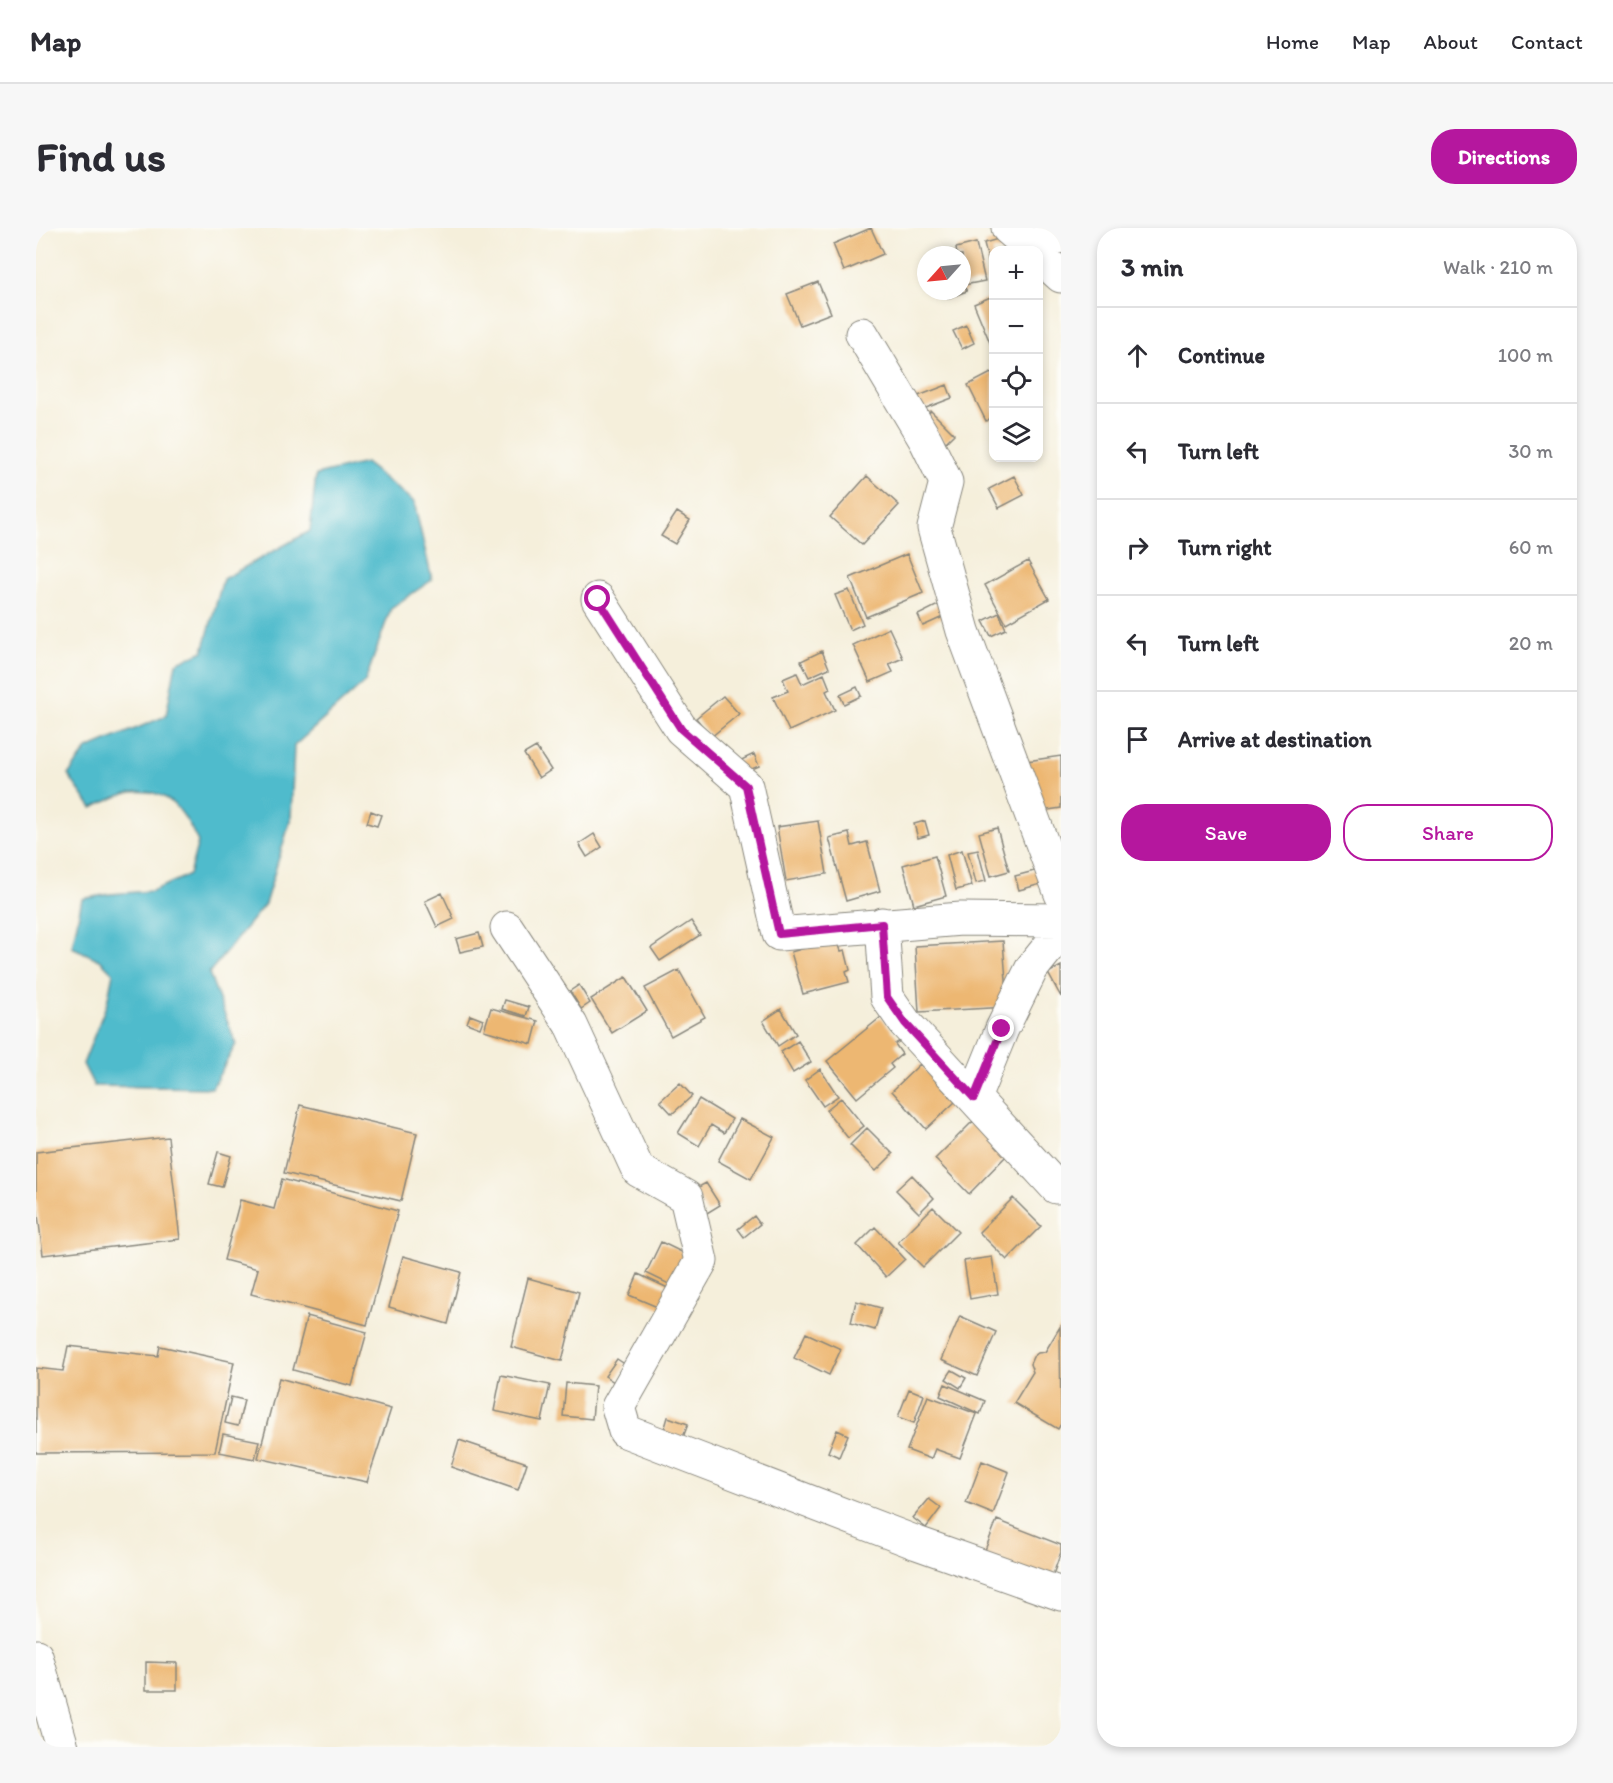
<!DOCTYPE html>
<html lang="en">
<head>
<meta charset="utf-8">
<style>
  body { margin:0; font-family:Itim,sans-serif; background:#f7f7f7; color:#2b2b33 }
  .controls { position:absolute; right:18px; top:18px; display:grid; overflow:hidden; border-radius:12px; box-shadow:0 3px 9px #0003 }
  .controls button { width:54px; height:54px; display:grid; place-items:center; padding:0; border:0; border-bottom:2px solid #e1e1e2; background:#fff; color:#2b2b33; font:30px sans-serif }
  .compass { position:absolute; left:881px; top:18px; width:54px; height:54px; border-radius:50%; background:#fff; box-shadow:0 3px 9px #0003; rotate:243deg }
  .stop { position:absolute; width:18px; height:18px; margin:-14px; border:4px solid #b5179e; border-radius:50%; background:#fff }
  .stop.end { background:#b5179e; border-color:#fff; box-shadow:0 2px 6px #0008 }
  .list { margin:0; padding:0; list-style:none }
  h2 { display:flex; justify-content:space-between; align-items:center; height:78px; margin:0; padding:0 24px; font-size:26px }
  h2 small { font-size:20px; font-weight:400; color:#7c7c81 }
  .list li { display:grid; grid-template-columns:39px 1fr auto; gap:18px; align-items:center; box-sizing:border-box; height:96px; padding:0 24px; border-top:2px solid #e1e1e2 }
  .list b { display:block; font-size:22px; white-space:nowrap }
  .list em { font-size:20px; font-style:normal; color:#7c7c81 }
  .actions { display:flex; gap:12px; padding:18px 24px }
  .actions a { flex:1; padding:14px 0; border:2px solid #b5179e; border-radius:24px; text-align:center; font-size:21px; color:#b5179e }
  .actions .main { background:#b5179e; color:#fff }
  .icon { flex:none; width:33px; height:33px; fill:none; stroke:currentColor; stroke-width:2; stroke-linecap:round; stroke-linejoin:round }
  .map { position:relative; flex:none; width:1025px; height:1519px; overflow:hidden; border-radius:24px }
  header { display:flex; align-items:center; gap:36px; box-sizing:border-box; height:84px; padding:0 30px; background:#fff; border-bottom:2px solid #e1e1e2 }
  header strong { font-size:28px }
  nav { display:flex; gap:33px; margin-inline-start:auto; font-size:21px }
  .intro { display:flex; align-items:center; justify-content:space-between; box-sizing:border-box; height:144px; padding:0 36px }
  h1 { margin:0; font-size:42px }
  .button { padding:15px 27px; border-radius:24px; background:#b5179e; color:#fff; font-size:21px; font-weight:700 }
  main { display:flex; gap:36px; padding:0 36px }
  aside { flex:1; background:#fff; border-radius:24px; box-shadow:0 3px 9px #0003 }
  .map>svg:first-child { display:block }
</style>
</head>
<body>
<header>
<strong>Map</strong>
<nav><a>Home</a><a>Map</a><a>About</a><a>Contact</a></nav>
</header>
<div class="intro"><h1>Find us</h1><a class="button">Directions</a></div>
<main>
<div class="map">
<svg width="1025" height="1519" viewBox="0 0 1025 1519">
  <rect width="100%" height="100%" fill="#fdfcf7"/>
  <filter id="ink" filterUnits="userSpaceOnUse"><feTurbulence type="fractalNoise" baseFrequency=".0167" numOctaves="2"/><feDisplacementMap in="SourceGraphic" scale="12" xChannelSelector="R" yChannelSelector="G"/><feConvolveMatrix kernelMatrix="1 2 1 2 8 2 1 2 1" color-interpolation-filters="sRGB"/></filter>
  <filter id="wash" filterUnits="userSpaceOnUse"><feTurbulence type="fractalNoise" baseFrequency=".008" numOctaves="4" result="noise"/><feDisplacementMap in="SourceGraphic" scale="24" xChannelSelector="R" yChannelSelector="G"/><feGaussianBlur stdDeviation="1.35" result="paint"/><feColorMatrix in="noise" values="0 0 0 0 0 0 0 0 0 0 0 0 0 0 0 0 0 1.4 0 .05"/><feComposite in="paint" operator="in"/></filter>
  <g filter="url(#wash)">
    <rect width="100%" height="100%" fill="#f5efdb"/>
    <!-- water -->
    <path fill="#50bbcc" stroke="#366c74" stroke-width="1.5" d="M329,235L378,274L396,352L355,380L329,454L258,518L255,590L229,676L173,745L200,816L176,860L58,858L47,836L71,775L77,745L64,732L36,719L46,671L74,666L116,663L153,647L162,614C148,584 134,560 96,564C83,566 68,575 56,580L32,547L51,521L130,488L140,435L167,423L187,351L274,303L280,247Z"/>
    <g id="blocks">
      <!-- building -->
      <path fill="#edb772" d="M835,0L847,26L808,43L797,16Z
        M969,9L981,22H957V39H954L948,15Z
        M940,15L949,53L928,57L926,27H921L920,20Z
        M782,54L795,85L764,97L751,66Z
        M926,55L931,63L912,70L909,63H926Z
        M957,68V122L938,76Z
        M930,97L938,115L926,121L917,103Z
        M957,144V189L950,193L932,157Z
        M911,157L916,170L882,183L877,170Z
        M895,183L918,206L910,214L886,191Z
        M831,248L863,277L826,317L794,289Z
        M978,248L988,267L963,280L953,261Z
        M641,284L654,292L639,316L625,308Z
        M871,326L887,365L830,389L814,350Z
        M992,333L1013,371L970,395L949,357Z
        M813,362L827,396L814,402L799,367Z
        M904,376L909,388L887,398L882,387Z
        M963,385L970,401L955,408L947,393Z
        M853,400L867,430L853,436L857,444L834,454L817,417Z
        M786,423L793,440L773,449L765,433Z
        M761,445L766,456L788,446L794,461L790,463L799,482L753,503L737,469L752,463L747,451Z
        M821,459L825,468L808,476L804,467Z
        M687,468L703,486L675,509L660,490Z
        M500,519L515,542L503,550L488,526Z
        M718,526L723,538L706,545L701,534Z
        M1025,528V580L999,584L991,533Z
        M335,583L345,587L341,598L331,595Z
        M782,593L791,646L750,653L741,599Z
        M889,593L893,607L882,610L878,596Z
        M961,600L973,643L955,648L943,605Z
        M813,605L816,618L831,614L844,663L810,673L793,610Z
        M558,606L566,619L551,629L543,616Z
        M926,622L936,658L920,662L911,627Z
        M942,622L950,653L940,655L932,624Z
        M899,628L910,668L878,677L867,637Z
        M1002,642L1005,656L983,662L979,648Z
        M406,665L418,691L401,699L389,673Z
        M655,693L664,707L624,733L615,720Z
        M443,705L447,719L424,724L420,711Z
        M801,711L805,723L809,722L814,742L810,744L813,754L767,766L755,724Z
        M967,713L972,779L883,784L879,718Z
        M1025,738V769L1012,745Z
        M643,742L669,789L635,808L609,760Z
        M590,749L611,783L576,805L555,771Z
        M543,757L554,775L545,781L534,763Z
        M469,772L493,779L490,788L466,781Z
        M455,780L502,793L496,816L448,802Z
        M745,781L760,806L742,818L727,793Z
        M434,787L447,792L444,800L431,795Z
        M845,789L864,813L859,816L866,826L854,836L857,840L821,870L791,833Z
        M762,813L775,834L757,845L745,824Z
        M884,836L919,874L890,901L856,863Z
        M784,841L802,868L787,878L769,852Z
        M644,855L656,868L636,886L624,873Z
        M805,870L828,898L812,910L790,882Z
        M663,871L696,891L688,905L675,897L663,918L642,905Z
        M264,877L381,905L365,973L248,945Z
        M704,891L738,909L715,951L682,933Z
        M937,893L971,927L933,966L899,931Z
        M831,900L857,926L840,943L814,917Z
        M132,909L144,1011L7,1027L0,971V924Z
        M182,924L195,928L186,959L173,956Z
        M876,947L898,970L883,985L860,962Z
        M246,951L362,983L331,1097L215,1066L222,1041L188,1032L204,972L238,981Z
        M670,955L684,977L671,985L657,962Z
        M977,970L1005,998L971,1032L943,1004Z
        M897,979L922,1004L887,1039L862,1014Z
        M718,988L724,996L708,1009L702,1001Z
        M839,999L869,1031L850,1049L821,1017Z
        M625,1014L656,1029L641,1060L610,1045Z
        M367,1028L425,1044L412,1096L353,1079Z
        M956,1029L962,1066L934,1071L928,1033Z
        M602,1046L634,1061L626,1081L593,1067Z
        M492,1050L543,1064L526,1133L475,1119Z
        M820,1073L845,1080L839,1102L815,1095Z
        M271,1088L331,1104L316,1158L257,1142Z
        M924,1088L960,1104L941,1148L905,1132Z
        M1024,1099L1025,1196L1022,1201L978,1175L997,1144L994,1136L997,1129L1002,1125L1009,1124Z
        M770,1105L805,1121L793,1147L758,1130Z
        M32,1118L122,1128L124,1118L198,1134L179,1224L0,1225V1140L27,1143Z
        M581,1131L590,1137L578,1154L569,1148Z
        M916,1142L930,1150L924,1160L910,1151Z
        M465,1147L514,1157L506,1193L458,1183Z
        M243,1150L355,1181L331,1254L222,1230Z
        M530,1155L559,1158L556,1191L527,1188Z
        M909,1156L949,1173L944,1186L904,1168Z
        M873,1161L888,1167L878,1195L862,1189Z
        M892,1168L941,1186L924,1230L899,1221L895,1231L871,1222Z
        M195,1169L208,1172L202,1198L189,1195Z
        M632,1189L652,1196L646,1212L627,1206Z
        M801,1202L812,1207L803,1229L792,1224Z
        M187,1206L223,1213L219,1231L183,1224Z
        M423,1212L491,1235L482,1262L415,1239Z
        M946,1233L973,1244L957,1286L930,1275Z
        M893,1271L905,1280L890,1300L877,1290Z
        M961,1292L1025,1317V1324L1013,1358L945,1332Z
        M110,1434L141,1435V1462H110Z"/>
    </g>
  </g>
  <g filter="url(#ink)">
    <use href="#blocks" fill-opacity="0" stroke="#88867c" stroke-width="1.5"/>
    <g fill="none" stroke-linecap="round" stroke-linejoin="round">
      <!-- minor casing -->
      <g stroke="#88867c" stroke-width="35">
        <path id="minor" d="M972,0L997,22
          M992,18L1025,8
          M1002,27L1025,48
          M826,106L890,213L910,254L898,300L927,403L1025,666
          M562,371L645,501L710,558L743,706L925,691L1025,692
          M846,696L851,769L869,795L1020,959L1025,955
          M471,700L535,797L602,942L650,969L665,1033L582,1179L589,1203L881,1315L1025,1366
          M938,870L966,801L996,740L1025,704
          M0,1428L26,1519"/>
      </g>
      <!-- minor -->
      <use href="#minor" stroke="#fff" stroke-width="33"/>
    </g>
  </g>
  <g fill="none" stroke-linecap="round" stroke-linejoin="round" filter="url(#ink)">
    <!-- route -->
    <path stroke="#b5179e" stroke-width="8" d="M562,371L645,501L710,558L743,706L846,696L851,769L869,795L938,870L966,801"/>
  </g>
</svg>
<div class="controls">
<button>+</button>
<button>−</button>
<button><svg class="icon" aria-label="locate" viewBox="0 0 24 24"><circle cx="12" cy="12" r="6"/><path d="M12 2v4M12 18v4M2 12h4M18 12h4"/></svg></button>
<button><svg class="icon" aria-label="layers" viewBox="0 0 24 24"><path d="M12 4l9 5-9 5-9-5zM3 14l9 5 9-5"/></svg></button>
</div>
<svg class="compass" viewBox="-18 -18 36 36"><path d="M0-13l5 13h-10z" fill="#e53935"/><path d="M0 13l5-13h-10z" fill="#7c7c81"/></svg>
<div class="stop" style="left:562px;top:371px"></div>
<div class="stop end" style="left:966px;top:801px"></div>
</div>
<aside>
<h2>3 min<small>Walk · 210 m</small></h2>
<ul class="list">
<li><svg class="icon" aria-label="ahead" viewBox="0 0 24 24"><path d="M12 20V5M6 11l6-6 6 6"/></svg><div><b>Continue</b></div><em>100 m</em></li>
<li><svg class="icon" aria-label="left" viewBox="0 0 24 24"><path d="M17 20v-9H6M10 6l-5 5 5 5"/></svg><div><b>Turn left</b></div><em>30 m</em></li>
<li><svg class="icon" aria-label="right" viewBox="0 0 24 24"><path d="M7 20v-9h11M14 6l5 5-5 5"/></svg><div><b>Turn right</b></div><em>60 m</em></li>
<li><svg class="icon" aria-label="left" viewBox="0 0 24 24"><path d="M17 20v-9H6M10 6l-5 5 5 5"/></svg><div><b>Turn left</b></div><em>20 m</em></li>
<li><svg class="icon" aria-label="arrive" viewBox="0 0 24 24"><path d="M6 21V4h12l-3 4 3 4H6"/></svg><div><b>Arrive at destination</b></div></li>
</ul>
<div class="actions"><a class="main">Save</a><a>Share</a></div>
</aside>
</main>
</body>
</html>
